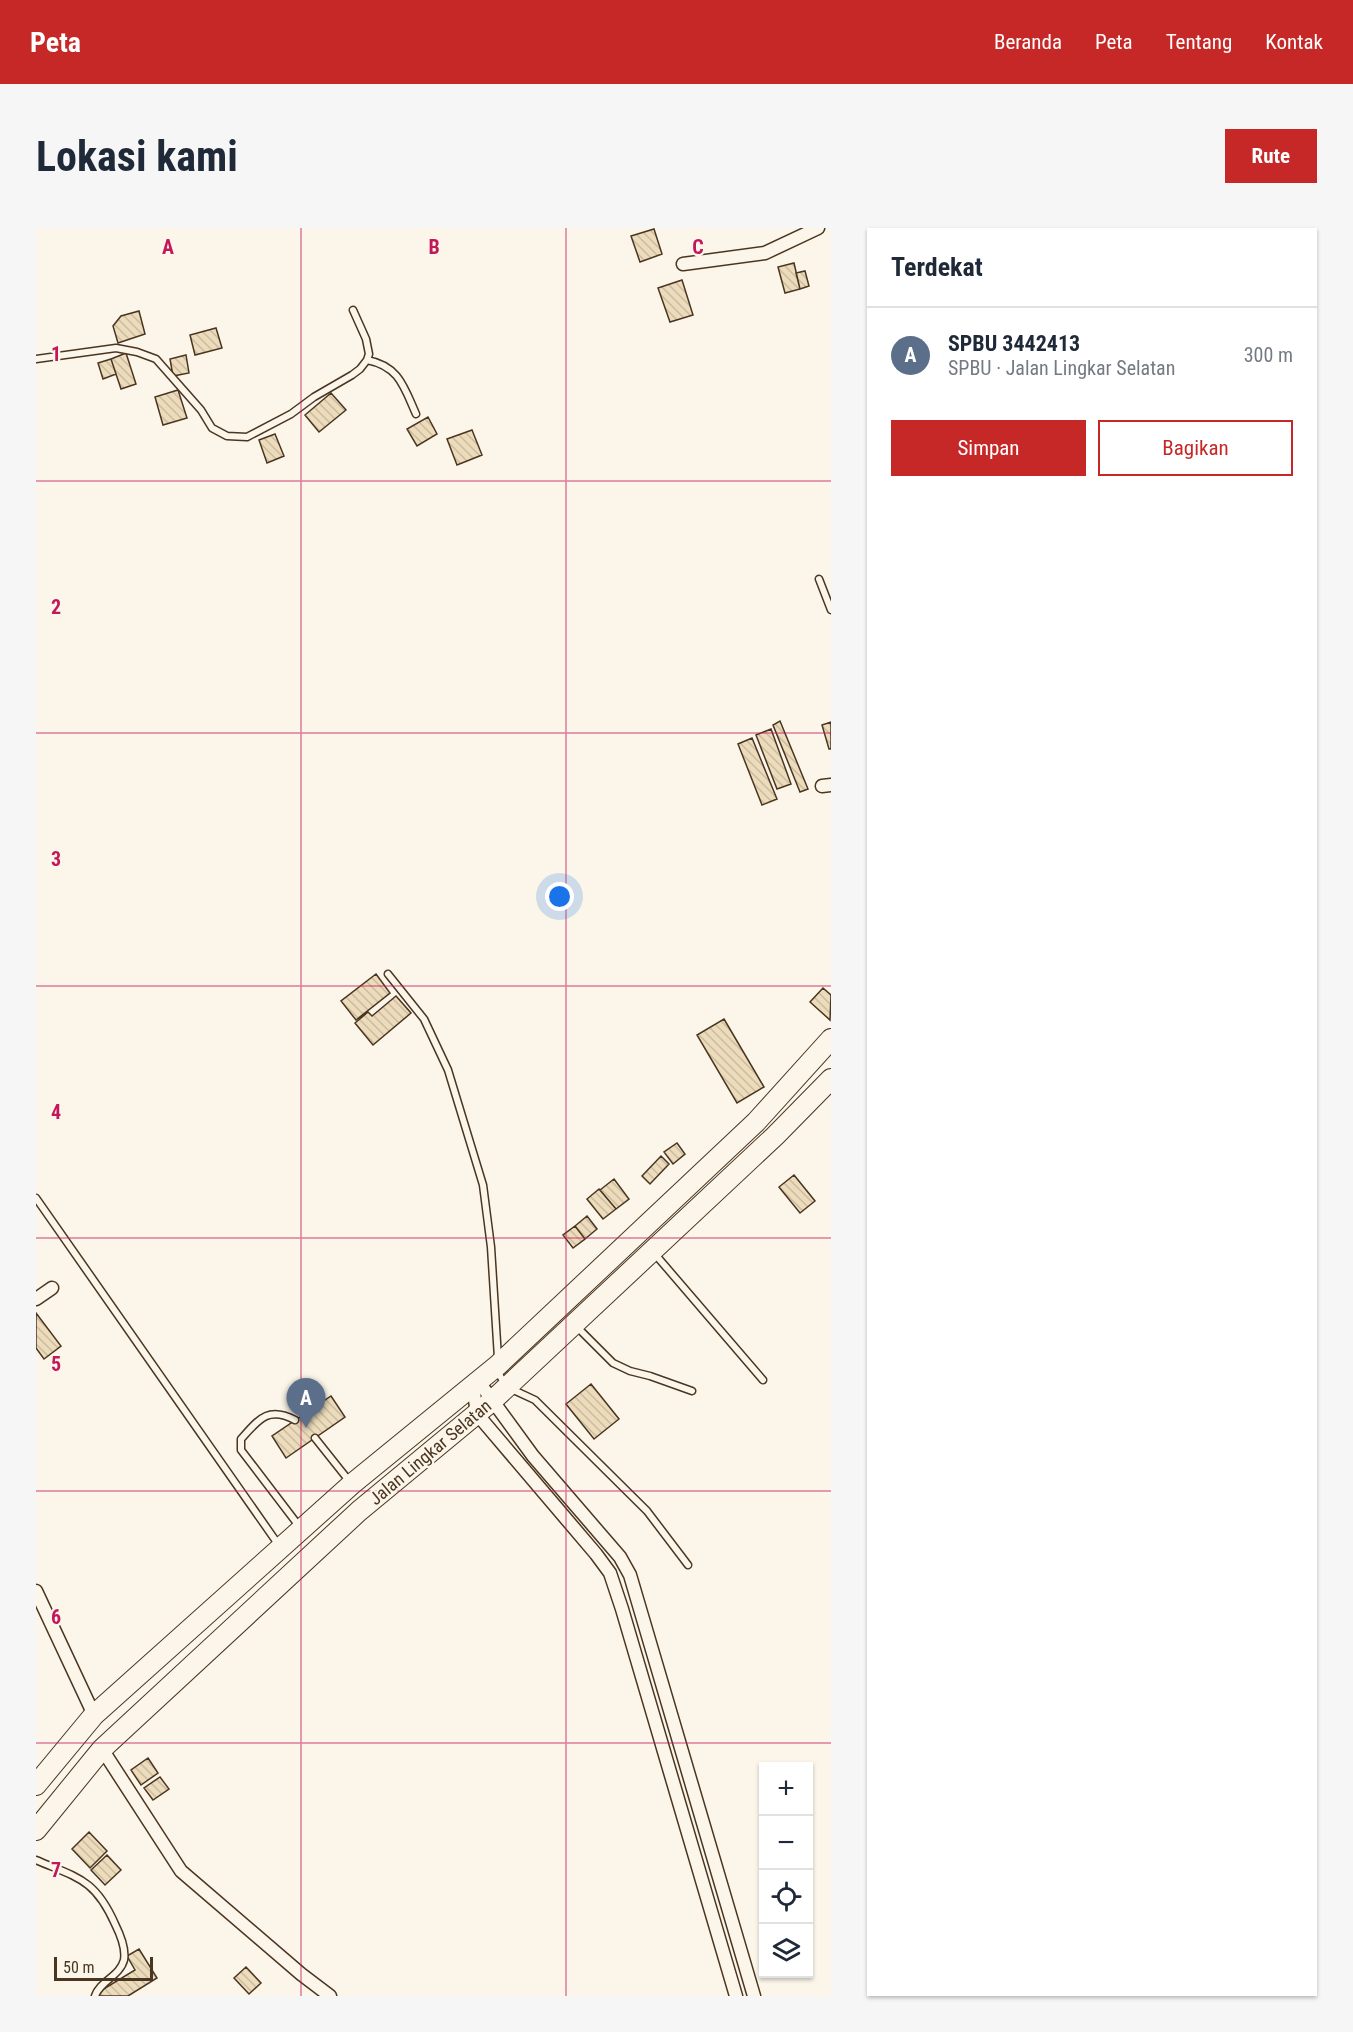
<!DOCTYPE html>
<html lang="id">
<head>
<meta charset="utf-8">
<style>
  body { margin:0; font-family:"Roboto Condensed",sans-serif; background:#f6f6f7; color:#1f2937 }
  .controls { position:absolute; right:18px; bottom:18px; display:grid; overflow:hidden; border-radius:0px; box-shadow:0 2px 4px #0004 }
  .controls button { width:54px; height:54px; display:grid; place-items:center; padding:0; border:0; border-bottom:2px solid #e0e1e3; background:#fff; color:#1f2937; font:30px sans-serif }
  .scale { position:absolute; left:18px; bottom:15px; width:99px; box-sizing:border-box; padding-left:6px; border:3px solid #4a3520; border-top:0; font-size:16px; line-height:21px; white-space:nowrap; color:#4a3520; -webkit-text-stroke:4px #fbf6e9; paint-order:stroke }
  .you { position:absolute; left:524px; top:669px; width:21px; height:21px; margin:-15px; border:4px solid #fff; border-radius:50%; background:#1a73e8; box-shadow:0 0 0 9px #1a73e833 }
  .badge { display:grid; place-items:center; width:39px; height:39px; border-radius:50%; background:#c62828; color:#fff; font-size:20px; font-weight:700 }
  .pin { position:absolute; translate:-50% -50px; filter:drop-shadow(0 2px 3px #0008) }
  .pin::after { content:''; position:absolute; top:32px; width:21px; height:18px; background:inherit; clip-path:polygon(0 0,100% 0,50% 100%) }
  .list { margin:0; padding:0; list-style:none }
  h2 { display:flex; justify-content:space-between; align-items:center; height:78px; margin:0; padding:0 24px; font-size:26px }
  h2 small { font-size:20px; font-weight:400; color:#747a83 }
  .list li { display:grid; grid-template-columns:39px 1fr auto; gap:18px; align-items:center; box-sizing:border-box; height:96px; padding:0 24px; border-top:2px solid #e0e1e3 }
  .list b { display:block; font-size:22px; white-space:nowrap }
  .list p { margin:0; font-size:20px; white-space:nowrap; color:#747a83 }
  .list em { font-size:20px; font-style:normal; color:#747a83 }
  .actions { display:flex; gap:12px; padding:18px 24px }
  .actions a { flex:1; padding:14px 0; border:2px solid #c62828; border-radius:0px; text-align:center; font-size:21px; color:#c62828 }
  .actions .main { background:#c62828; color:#fff }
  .icon { flex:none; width:33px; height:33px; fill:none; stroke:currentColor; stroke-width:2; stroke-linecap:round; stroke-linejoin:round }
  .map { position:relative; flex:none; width:795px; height:1768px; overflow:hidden; border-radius:0px }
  header { display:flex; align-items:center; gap:36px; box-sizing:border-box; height:84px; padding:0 30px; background:#c62828; color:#fff }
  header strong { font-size:28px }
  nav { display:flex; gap:33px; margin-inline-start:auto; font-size:21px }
  .intro { display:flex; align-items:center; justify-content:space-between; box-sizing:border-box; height:144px; padding:0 36px }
  h1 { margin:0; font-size:42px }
  .button { padding:15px 27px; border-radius:0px; background:#c62828; color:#fff; font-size:21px; font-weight:700 }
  main { display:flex; gap:36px; padding:0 36px }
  aside { flex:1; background:#fff; border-radius:0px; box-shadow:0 2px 4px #0004 }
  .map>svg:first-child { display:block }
</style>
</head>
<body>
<header>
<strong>Peta</strong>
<nav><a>Beranda</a><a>Peta</a><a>Tentang</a><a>Kontak</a></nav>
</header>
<div class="intro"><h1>Lokasi kami</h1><a class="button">Rute</a></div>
<main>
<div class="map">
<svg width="795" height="1768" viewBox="0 0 795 1768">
  <defs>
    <pattern id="building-back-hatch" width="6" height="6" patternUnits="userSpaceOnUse" patternTransform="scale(1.5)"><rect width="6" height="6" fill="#ecdcbc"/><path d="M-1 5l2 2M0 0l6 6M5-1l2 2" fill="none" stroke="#ccbda1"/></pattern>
  </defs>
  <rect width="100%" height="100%" fill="#fbf6e9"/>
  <!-- building -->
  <path fill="url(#building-back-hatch)" stroke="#4a3520" stroke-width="1.5" d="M618,1L626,26L604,34L595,8Z
    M758,35L764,61L749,65L742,39Z
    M769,43L773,58L764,61L760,45Z
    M646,52L657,87L634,94L622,60Z
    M103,83L109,106L82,115L77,98L85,88Z
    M180,100L186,120L159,127L154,107Z
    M90,125L100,156L85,161L75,131Z
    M150,127L153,145L137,148L134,131Z
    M75,131L80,146L67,151L62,135Z
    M142,162L151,190L127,197L119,169Z
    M295,165L310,182L283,204L269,187Z
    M392,189L401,206L381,218L371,201Z
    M436,202L446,227L421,237L411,211Z
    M239,206L248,228L231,235L223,212Z
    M744,493L772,561L764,564L737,497Z
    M795,494V521H793L786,497Z
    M735,501L755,556L741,561L720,507Z
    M716,510L741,571L726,577L702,516Z
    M340,746L354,765L320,792L305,773Z
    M787,760L795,767L794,792L774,774Z
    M360,768L375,785L337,817L319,795L332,784L336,788Z
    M688,791L728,859L701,875L661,807Z
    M641,915L649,926L637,936L628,924Z
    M625,928L633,936L614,956L606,948Z
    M758,947L779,973L764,985L743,959Z
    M578,951L593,971L580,981L564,962Z
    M563,961L580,981L567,991L551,971Z
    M551,988L561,1001L549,1011L539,998Z
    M539,998L549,1011L537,1020L527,1007Z
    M0,1085L25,1118L8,1131L0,1120Z
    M555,1156L583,1191L558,1211L530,1176Z
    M295,1168L309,1189L250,1230L236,1208Z
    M112,1530L122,1545L105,1557L95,1542Z
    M124,1549L133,1561L117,1572L108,1560Z
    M53,1604L71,1623L54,1640L36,1621Z
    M71,1627L85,1642L69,1657L55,1642Z
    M103,1721L121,1750L92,1768H63L61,1765L99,1742L91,1728Z
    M210,1739L225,1755L213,1766L198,1750Z"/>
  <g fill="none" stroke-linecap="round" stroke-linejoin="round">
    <!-- service casing -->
    <g stroke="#4a3520" stroke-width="9">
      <path id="service" d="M0,131L80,120L101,124L120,131L165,182L176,200L191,208L211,209L255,186L278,169L316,147L324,141L331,132L333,126L330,111L317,82
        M331,132C363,138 368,159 380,186
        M783,351L795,382
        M352,746L388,791L412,842L447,957L455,1019L462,1130
        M0,970L242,1316
        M618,1025L727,1152
        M540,1098L577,1135L594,1143L614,1148L656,1163
        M463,1140L464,1148L471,1159L499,1172L611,1283L652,1337
        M259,1192C232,1178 223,1191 205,1211V1222L263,1298
        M279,1210L314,1254
        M0,1632C42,1650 59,1651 79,1696C84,1706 90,1721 88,1732C84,1748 64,1753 59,1768"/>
    </g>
    <!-- minor casing -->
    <g stroke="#4a3520" stroke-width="15">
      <path id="minor" d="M647,36L729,25L782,0
        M786,558L795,557
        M0,1071L16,1060
        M443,1154L497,1228L584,1329L594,1347L718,1768
        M437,1158L441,1186L560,1326L574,1345L586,1381L700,1768
        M0,1363L58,1487
        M66,1521L145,1643L265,1746L294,1768"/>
    </g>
    <!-- trunk casing -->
    <g stroke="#4a3520" stroke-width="22">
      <path id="trunk" d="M0,1557L58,1487L316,1256L462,1137L720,894L795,811
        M0,1602L66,1521L323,1283L456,1173L739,908L795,851"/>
    </g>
    <!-- service -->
    <use href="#service" stroke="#fbf6e9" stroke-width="6"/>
    <!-- minor -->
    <use href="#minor" stroke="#fbf6e9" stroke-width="12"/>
    <!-- trunk -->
    <use href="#trunk" stroke="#fbf6e9" stroke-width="20"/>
  </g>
  <!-- grid -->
  <path fill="none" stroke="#c2185b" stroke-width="1.5" stroke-opacity="0.55" d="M265,0V1768M530,0V1768M0,253H795M0,505H795M0,758H795M0,1010H795M0,1263H795M0,1515H795"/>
  <g text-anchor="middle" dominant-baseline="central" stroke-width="4.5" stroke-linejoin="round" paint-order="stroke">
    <!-- street labels -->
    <g font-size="18" fill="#4a3520" stroke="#fbf6e9">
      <text transform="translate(394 1224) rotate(-40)">Jalan Lingkar Selatan</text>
    </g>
  </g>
  <g font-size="20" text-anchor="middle" font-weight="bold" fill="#c2185b" stroke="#fbf6e9" stroke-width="4.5" stroke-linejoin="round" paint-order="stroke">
    <text x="132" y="26">A</text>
    <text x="398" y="26">B</text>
    <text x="662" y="26">C</text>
    <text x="20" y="133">1</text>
    <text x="20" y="386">2</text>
    <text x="20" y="638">3</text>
    <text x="20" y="891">4</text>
    <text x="20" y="1143">5</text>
    <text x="20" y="1396">6</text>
    <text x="20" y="1649">7</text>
  </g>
</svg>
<div class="controls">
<button>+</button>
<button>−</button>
<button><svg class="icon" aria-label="locate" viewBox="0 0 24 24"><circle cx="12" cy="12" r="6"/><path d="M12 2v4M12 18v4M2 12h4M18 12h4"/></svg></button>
<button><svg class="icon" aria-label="layers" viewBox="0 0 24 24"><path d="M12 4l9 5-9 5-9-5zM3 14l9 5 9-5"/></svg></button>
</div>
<div class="scale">50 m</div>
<div class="you"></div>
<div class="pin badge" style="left:270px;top:1200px;background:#5c6f8a">A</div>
</div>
<aside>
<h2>Terdekat<small></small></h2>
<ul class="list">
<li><span class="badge" style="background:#5c6f8a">A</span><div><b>SPBU 3442413</b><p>SPBU · Jalan Lingkar Selatan</p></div><em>300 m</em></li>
</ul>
<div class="actions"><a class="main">Simpan</a><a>Bagikan</a></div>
</aside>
</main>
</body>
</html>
